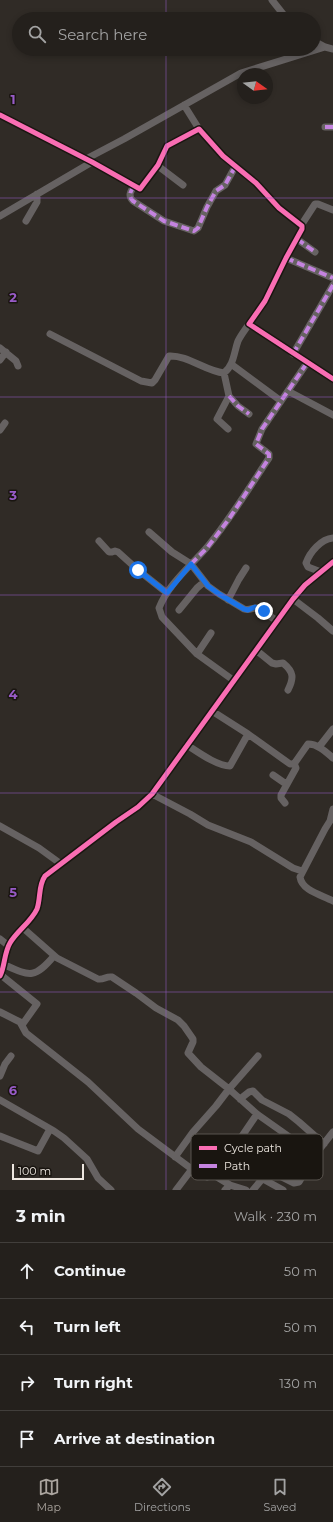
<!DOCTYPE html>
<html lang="en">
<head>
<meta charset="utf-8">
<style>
  body { margin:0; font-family:Montserrat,sans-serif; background:#302d29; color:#f1f3f6 }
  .compass { position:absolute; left:237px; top:68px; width:36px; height:36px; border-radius:50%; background:#24201c; box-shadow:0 2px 6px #0003; rotate:105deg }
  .scale { position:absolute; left:12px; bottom:10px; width:72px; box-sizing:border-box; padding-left:4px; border:2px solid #ede7e0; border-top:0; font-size:11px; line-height:14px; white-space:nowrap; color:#ede7e0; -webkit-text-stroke:3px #191510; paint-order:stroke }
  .stop { position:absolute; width:12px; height:12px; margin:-9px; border:3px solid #1a73e8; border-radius:50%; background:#fff }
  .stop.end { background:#1a73e8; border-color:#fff; box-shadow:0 1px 4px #0008 }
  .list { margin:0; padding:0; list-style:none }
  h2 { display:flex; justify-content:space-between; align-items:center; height:52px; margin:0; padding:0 16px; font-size:17px }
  h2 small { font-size:13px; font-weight:400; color:#a3a3a3 }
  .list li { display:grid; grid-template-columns:26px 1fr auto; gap:12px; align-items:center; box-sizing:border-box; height:56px; padding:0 16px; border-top:1px solid #413e3b }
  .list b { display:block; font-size:15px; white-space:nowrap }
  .list em { font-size:13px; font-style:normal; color:#a3a3a3 }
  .icon { flex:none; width:22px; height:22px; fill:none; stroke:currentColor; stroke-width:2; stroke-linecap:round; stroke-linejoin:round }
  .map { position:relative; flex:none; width:333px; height:1190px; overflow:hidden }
  .search { position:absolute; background:#24201c; box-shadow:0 2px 6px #0003; left:12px; right:12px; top:12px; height:44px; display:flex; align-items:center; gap:10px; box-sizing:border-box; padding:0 14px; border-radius:22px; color:#a3a3a3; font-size:15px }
  .sheet { height:276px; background:#24201c }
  nav { display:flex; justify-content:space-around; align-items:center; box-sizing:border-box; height:56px; border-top:1px solid #413e3b; background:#24201c; font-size:11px; color:#a3a3a3 }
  nav a { display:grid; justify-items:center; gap:2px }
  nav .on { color:#aba59f }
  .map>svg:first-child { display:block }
</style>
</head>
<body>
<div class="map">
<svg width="333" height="1190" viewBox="0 0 333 1190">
  <rect width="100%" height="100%" fill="#302b26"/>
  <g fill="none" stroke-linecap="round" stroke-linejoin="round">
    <!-- minor -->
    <path stroke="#666262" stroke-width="7" d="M272,0L287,19
      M314,41L325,47L333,49
      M184,105L199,129
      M0,115L92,162L140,189L158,165L167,146L199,129L223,156L256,183L279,208L302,226V229L286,258L265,301L249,324L333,379
      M325,127H333
      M86,159L124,139L241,73L325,47
      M158,166L183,185
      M134,186C130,192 128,196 133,201L164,221L194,231L198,228L207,207L216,191L225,185L235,167
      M0,216L92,162
      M26,221L37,202V194
      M302,224L315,204H318L333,210
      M297,239L315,252
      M286,258L333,278
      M50,334L141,381L152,383L155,380L169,356C188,355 205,371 224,373C234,365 234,352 238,341C241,335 245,330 249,324
      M0,348L16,361L18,366
      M293,354L333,285
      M0,360L6,352
      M231,364L281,401
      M224,373L229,396L217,419L228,429
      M288,391L333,415
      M229,396L238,406L249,414
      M0,430L5,423
      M149,532L172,552L191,564L208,586L219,594L244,609C250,611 253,607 258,608L277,621
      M99,541L109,552H112L115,551L118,552L138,570L167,593
      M321,572L308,567L306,563C310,552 321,539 333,538
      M293,599L318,618L333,631
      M228,600L239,579L246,568
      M179,610L197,588L204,582
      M256,650L272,663L276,664L283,663C294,672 294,678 288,690
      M197,654L211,633
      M233,680L197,654L162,617L159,608C169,583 191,566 208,546C231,518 249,488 269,458V454L256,444L262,429L307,363
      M212,711L248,734L290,764H294L308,744C318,744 326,752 333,758
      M187,745C198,752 217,766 230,766L248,734
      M319,747L333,729
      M273,775L286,784
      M152,794L190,814L208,825L251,842L293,868L302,871
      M285,803L281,798V795L296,768L294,763
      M333,809L330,821L325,829L300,877C302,891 322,895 333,901
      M0,826L39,848L61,864
      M23,928L57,958L98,979C104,980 106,976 112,977L136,993L156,1008L178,1020L184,1026L193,1039V1042L188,1053L201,1067L229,1089L257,1114L315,1155
      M0,939L9,946
      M5,965C31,977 35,978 54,956
      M1,975L37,1004L22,1025
      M0,976C5,966 4,953 10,943C17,931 31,922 37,909C41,897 38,886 45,876L116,822L138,807L152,794L293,599L305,585L333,562
      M0,1012L20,1022L26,1033L88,1082L138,1129L189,1167L204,1176L207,1177L212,1174L230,1185
      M0,1076L5,1064L11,1056
      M240,1099L249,1092L253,1091L262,1100L289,1114L299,1122L324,1144
      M0,1100L54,1131L64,1138L87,1159L98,1178L111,1190
      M0,1136L38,1151L50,1129
      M279,1146L308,1166
      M175,1157L193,1132L216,1106L229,1089L258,1056
      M242,1173L225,1161L257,1114
      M263,1179L283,1190
      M176,1190L192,1169
      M225,1190L230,1185L246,1190
      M253,1190L268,1172L270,1171L294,1183L299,1182L315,1155L333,1132"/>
    <!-- quiet -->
    <path stroke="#c483df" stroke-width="4" stroke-dasharray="8 4" stroke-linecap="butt" d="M325,127H333
      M134,186C130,192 128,196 133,201L164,221L194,231L198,228L207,207L216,191L225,185L235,167
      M297,239L315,252
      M286,258L333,278
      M293,354L333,285
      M229,396L238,406L249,414
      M191,564L207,548L229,519L269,458V454L256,444L262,429L307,363"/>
    <!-- cycleway casing -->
    <g stroke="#191510" stroke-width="8">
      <path id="cycleway" d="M0,115L92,162L140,189L158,165L167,146L199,129L223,156L256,183L279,208L302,226V229L286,258L265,301L249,324L333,379
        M0,976C5,966 4,953 10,943C17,931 31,922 37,909C41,897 38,886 45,876L116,822L138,807L152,794L293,599L305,585L333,562"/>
    </g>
    <!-- cycleway -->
    <use href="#cycleway" stroke="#f96db3" stroke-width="5"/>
  </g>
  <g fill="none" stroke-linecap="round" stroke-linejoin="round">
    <!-- route -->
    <path stroke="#1a73e8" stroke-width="5" d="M138,570L167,593L191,564L208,586L219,594L244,609L248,610L255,607L264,611"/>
  </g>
  <!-- grid -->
  <path fill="none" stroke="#985bc7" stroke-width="1" stroke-opacity="0.55" d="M166,0V19M166,49V1190M0,198H333M0,397H333M0,595H333M0,793H333M0,992H333"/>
  <!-- legend -->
  <rect x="191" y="1134" width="132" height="46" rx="6" fill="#191510" stroke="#59544e" stroke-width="1"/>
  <rect x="199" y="1146" width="18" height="4" fill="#f96db3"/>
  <rect x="199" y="1164" width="18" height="4" fill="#c483df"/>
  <g font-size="11" fill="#ede7e0">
    <text x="224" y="1152">Cycle path</text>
    <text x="224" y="1170">Path</text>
  </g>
  <g font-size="13" text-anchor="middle" font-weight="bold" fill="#985bc7" stroke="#191510" stroke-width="3" stroke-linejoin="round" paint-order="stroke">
    <text x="13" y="104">1</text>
    <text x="13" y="302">2</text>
    <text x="13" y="500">3</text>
    <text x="13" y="699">4</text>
    <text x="13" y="897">5</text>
    <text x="13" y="1095">6</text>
  </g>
</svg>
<svg class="compass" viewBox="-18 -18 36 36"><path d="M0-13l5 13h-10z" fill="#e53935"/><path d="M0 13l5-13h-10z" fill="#a3a3a3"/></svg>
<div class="scale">100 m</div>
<div class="stop" style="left:138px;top:570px"></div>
<div class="stop end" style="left:264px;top:611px"></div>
<div class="search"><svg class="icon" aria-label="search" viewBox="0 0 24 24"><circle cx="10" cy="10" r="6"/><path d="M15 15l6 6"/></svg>Search here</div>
</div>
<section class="sheet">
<h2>3 min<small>Walk · 230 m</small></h2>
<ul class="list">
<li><svg class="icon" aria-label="ahead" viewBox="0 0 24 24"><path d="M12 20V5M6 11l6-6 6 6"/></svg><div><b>Continue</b></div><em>50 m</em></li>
<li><svg class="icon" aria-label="left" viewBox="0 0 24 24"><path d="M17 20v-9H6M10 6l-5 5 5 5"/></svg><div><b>Turn left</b></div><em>50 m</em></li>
<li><svg class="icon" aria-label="right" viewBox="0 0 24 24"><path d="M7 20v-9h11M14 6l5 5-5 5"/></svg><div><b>Turn right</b></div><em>130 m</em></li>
<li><svg class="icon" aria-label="arrive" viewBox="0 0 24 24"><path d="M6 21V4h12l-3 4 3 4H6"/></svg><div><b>Arrive at destination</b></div></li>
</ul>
</section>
<nav>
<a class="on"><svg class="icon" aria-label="map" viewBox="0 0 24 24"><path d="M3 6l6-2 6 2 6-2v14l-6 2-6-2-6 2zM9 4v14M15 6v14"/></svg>Map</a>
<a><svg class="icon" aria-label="directions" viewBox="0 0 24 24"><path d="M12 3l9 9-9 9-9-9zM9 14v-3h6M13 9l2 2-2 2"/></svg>Directions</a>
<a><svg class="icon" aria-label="saved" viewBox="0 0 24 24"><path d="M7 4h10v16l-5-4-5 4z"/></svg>Saved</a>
</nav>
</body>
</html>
